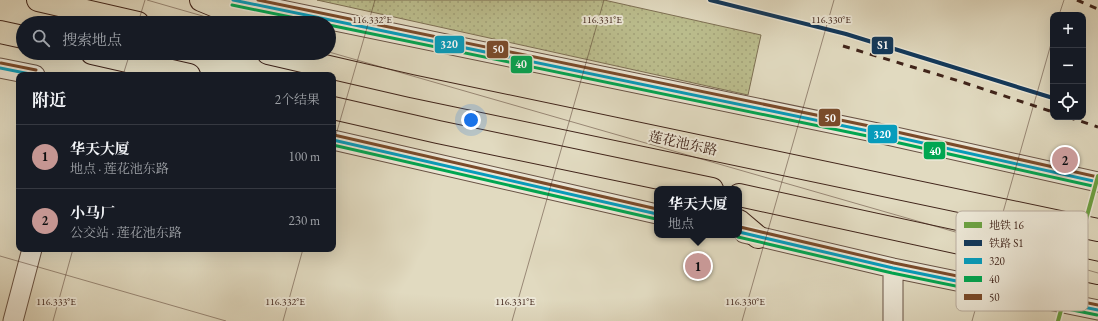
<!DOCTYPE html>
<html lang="zh">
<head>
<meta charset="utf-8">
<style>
  body { margin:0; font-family:"EB Garamond","Noto Serif SC",serif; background:#20242c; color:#f1f3f6 }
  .controls { position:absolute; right:12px; top:12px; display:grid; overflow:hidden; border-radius:8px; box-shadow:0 4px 16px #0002 }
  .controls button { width:36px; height:36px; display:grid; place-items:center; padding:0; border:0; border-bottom:1px solid #363941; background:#171b24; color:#f1f3f6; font:20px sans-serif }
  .you { position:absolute; left:471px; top:120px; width:14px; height:14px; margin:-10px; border:3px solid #fff; border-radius:50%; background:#1a73e8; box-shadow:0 0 0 6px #1a73e833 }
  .badge { display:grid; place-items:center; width:26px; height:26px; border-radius:50%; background:#c59692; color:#111; font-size:13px; font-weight:700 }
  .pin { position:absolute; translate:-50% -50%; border:2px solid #fff; box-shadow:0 1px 4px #0006 }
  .popup { position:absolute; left:654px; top:186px; width:88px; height:52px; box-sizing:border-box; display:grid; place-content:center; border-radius:8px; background:#171b24; filter:drop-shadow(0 1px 3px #0005); font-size:13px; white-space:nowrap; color:#9ea1a6 }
  .popup b { font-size:15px; color:#f1f3f6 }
  .popup::after { content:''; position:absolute; left:50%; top:100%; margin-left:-8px; border:8px solid transparent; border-top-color:#171b24 }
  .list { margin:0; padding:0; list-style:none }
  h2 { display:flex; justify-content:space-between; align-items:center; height:52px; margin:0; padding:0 16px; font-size:17px }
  h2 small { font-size:13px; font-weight:400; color:#9ea1a6 }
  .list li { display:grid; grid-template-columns:26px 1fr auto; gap:12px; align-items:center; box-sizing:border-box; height:64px; padding:0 16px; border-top:1px solid #363941 }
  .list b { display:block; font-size:15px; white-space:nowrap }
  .list p { margin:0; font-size:13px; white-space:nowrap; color:#9ea1a6 }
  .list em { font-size:13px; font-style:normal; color:#9ea1a6 }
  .icon { flex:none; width:22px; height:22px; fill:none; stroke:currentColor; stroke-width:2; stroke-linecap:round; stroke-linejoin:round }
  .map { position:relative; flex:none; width:1098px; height:321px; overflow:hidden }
  .search { position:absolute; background:#171b24; box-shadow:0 4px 16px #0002; left:16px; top:16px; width:320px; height:44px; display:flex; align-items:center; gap:10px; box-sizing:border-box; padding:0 14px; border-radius:22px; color:#9ea1a6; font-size:15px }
  .panel { position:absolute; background:#171b24; box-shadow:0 4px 16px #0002; left:16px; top:72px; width:320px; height:180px; border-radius:8px }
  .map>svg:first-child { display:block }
</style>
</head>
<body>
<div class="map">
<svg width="1098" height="321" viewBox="0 0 1098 321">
  <defs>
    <pattern id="grass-dots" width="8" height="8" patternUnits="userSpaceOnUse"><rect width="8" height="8" fill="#bbbd8d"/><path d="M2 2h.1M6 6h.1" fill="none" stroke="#a2a279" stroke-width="1.8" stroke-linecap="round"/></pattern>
  </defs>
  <rect width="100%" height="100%" fill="#e1dac0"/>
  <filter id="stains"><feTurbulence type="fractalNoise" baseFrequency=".005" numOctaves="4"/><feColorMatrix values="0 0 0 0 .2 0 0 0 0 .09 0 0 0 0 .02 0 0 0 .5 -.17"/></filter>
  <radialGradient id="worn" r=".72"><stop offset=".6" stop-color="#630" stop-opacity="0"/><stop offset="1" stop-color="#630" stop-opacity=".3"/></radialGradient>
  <!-- grass -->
  <path fill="url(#grass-dots)" stroke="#7e7054" d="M317,0H604L761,35L748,95Z"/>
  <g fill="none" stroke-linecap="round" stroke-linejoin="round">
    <!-- minor casing -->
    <g stroke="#685244" stroke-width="21">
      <path id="minor" d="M233,0L878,133L1098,182
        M0,68L35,75
        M333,140L657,214
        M744,233L893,268L1098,310
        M893,268V321
        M13,321L32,249"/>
    </g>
    <!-- highway casing -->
    <g stroke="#40241a" stroke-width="24">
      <path id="highway" d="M38,0L138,23
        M201,0L257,23
        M0,32L23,37
        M92,53L189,75
        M268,53L411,86L1098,230
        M333,108L438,132L712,189
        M739,195L1098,273
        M739,221L758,237"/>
    </g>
    <!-- minor -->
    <use href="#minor" stroke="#ece7d6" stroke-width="19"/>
    <!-- highway -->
    <use href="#highway" stroke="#e1dac0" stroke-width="22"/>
    <!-- rail -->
    <path stroke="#40241a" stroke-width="3" stroke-dasharray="7 7" stroke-linecap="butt" d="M1077,0L1098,9
      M843,46L959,81L1053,112
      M1068,117L1098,127"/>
    <!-- bus-1 casing -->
    <g stroke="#ece7d6" stroke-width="6">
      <path id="bus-1" d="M233,0L878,133L1098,182
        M0,68L35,75
        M333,140L657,214
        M739,232L893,268L1098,310"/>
    </g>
    <!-- bus-2 casing -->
    <g stroke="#ece7d6" stroke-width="6">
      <path id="bus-2" d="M232,5L320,23
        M329,25L877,138L1097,187
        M333,145L656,219
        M738,237L892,273L1097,315"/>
    </g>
    <!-- bus-3 casing -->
    <g stroke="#ece7d6" stroke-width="6">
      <path id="bus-3" d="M258,0L879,128L1098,177
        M1,63L36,70
        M334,135L657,209
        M740,227L894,263L1098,305"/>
    </g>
    <!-- bus-1 -->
    <use href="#bus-1" stroke="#069cbc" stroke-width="3"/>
    <!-- bus-2 -->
    <use href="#bus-2" stroke="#00a651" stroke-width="3"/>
    <!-- bus-3 -->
    <use href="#bus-3" stroke="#7a4b2a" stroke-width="3"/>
    <!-- rail-1 casing -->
    <g stroke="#ece7d6" stroke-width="7">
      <path id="rail-1" d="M710,0L846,34L1053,98"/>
    </g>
    <!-- rail-1 -->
    <use href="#rail-1" stroke="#11385b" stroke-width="4"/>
    <!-- metro-1 casing -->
    <g stroke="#ece7d6" stroke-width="7">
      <path id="metro-1" d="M1058,321L1098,176"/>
    </g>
    <!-- metro-1 -->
    <use href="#metro-1" stroke="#6ba141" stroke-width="4"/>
  </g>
  <!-- ticks -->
  <path fill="none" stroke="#40241a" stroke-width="1" stroke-opacity="0.45" d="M147,0L227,23M1059,15L1064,0M138,23L145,0M329,52L1098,273M123,75L130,53M333,145L375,0M0,256L226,321M53,321L73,249M283,321L303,249M512,321L604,0M742,321L834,0M972,321L1053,37"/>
  <g text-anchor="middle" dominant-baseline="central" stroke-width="4" stroke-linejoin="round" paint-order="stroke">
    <!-- street labels -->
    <g font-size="14" fill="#40241a" stroke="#ece7d6">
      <text transform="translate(683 143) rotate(12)">莲花池东路</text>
    </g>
  </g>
  <!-- legend -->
  <rect x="956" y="211" width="132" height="100" rx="6" fill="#ece7d6" stroke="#b8ac9e" stroke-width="1"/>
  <rect x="964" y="222" width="18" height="6" fill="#6ba141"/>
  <rect x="964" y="240" width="18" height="6" fill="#11385b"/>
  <rect x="964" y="258" width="18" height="6" fill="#069cbc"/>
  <rect x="964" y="276" width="18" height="6" fill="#00a651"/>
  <rect x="964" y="294" width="18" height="6" fill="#7a4b2a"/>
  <g font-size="11" fill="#40241a">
    <text x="989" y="229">地铁 16</text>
    <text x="989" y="247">铁路 S1</text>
    <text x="989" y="265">320</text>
    <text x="989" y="283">40</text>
    <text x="989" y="301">50</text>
  </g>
  <g font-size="10" text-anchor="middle" fill="#40241a" stroke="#ece7d6" stroke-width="4" stroke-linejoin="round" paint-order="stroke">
    <text x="372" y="23">116.332°E</text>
    <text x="602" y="23">116.331°E</text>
    <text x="831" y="23">116.330°E</text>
    <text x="56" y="305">116.333°E</text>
    <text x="285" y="305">116.332°E</text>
    <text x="515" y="305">116.331°E</text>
    <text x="745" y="305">116.330°E</text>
  </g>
  <g stroke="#ece7d6" stroke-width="1.5">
    <rect x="434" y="35" width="31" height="19" rx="4" fill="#069cbc"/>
    <rect x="871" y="36" width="23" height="19" rx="4" fill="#11385b"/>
    <rect x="486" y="40" width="23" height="19" rx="4" fill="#7a4b2a"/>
    <rect x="510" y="55" width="23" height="19" rx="4" fill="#00a651"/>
    <rect x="818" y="108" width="23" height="19" rx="4" fill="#7a4b2a"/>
    <rect x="867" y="124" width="31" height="20" rx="4" fill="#069cbc"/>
    <rect x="923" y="141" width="23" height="19" rx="4" fill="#00a651"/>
  </g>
  <g font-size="11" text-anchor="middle" font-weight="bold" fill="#fff">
    <text x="449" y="48">320</text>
    <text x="883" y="49">S1</text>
    <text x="498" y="53">50</text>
    <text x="521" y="68">40</text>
    <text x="830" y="122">50</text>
    <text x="882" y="138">320</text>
    <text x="935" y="155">40</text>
  </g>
  <rect width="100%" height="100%" filter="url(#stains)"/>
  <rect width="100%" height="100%" fill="url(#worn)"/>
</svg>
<div class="controls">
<button>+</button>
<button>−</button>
<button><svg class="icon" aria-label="locate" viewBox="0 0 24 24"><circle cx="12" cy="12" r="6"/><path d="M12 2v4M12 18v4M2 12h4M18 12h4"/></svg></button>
</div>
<div class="you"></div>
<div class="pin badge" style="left:698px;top:266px">1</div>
<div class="popup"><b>华天大厦</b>地点</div>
<div class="pin badge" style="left:1065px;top:160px">2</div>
<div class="search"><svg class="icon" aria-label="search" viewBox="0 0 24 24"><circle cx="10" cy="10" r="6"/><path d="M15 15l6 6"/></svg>搜索地点</div>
<section class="panel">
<h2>附近<small>2个结果</small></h2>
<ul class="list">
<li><span class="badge">1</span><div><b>华天大厦</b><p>地点 · 莲花池东路</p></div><em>100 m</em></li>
<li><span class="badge">2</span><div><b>小马厂</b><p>公交站 · 莲花池东路</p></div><em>230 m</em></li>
</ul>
</section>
</div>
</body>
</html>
